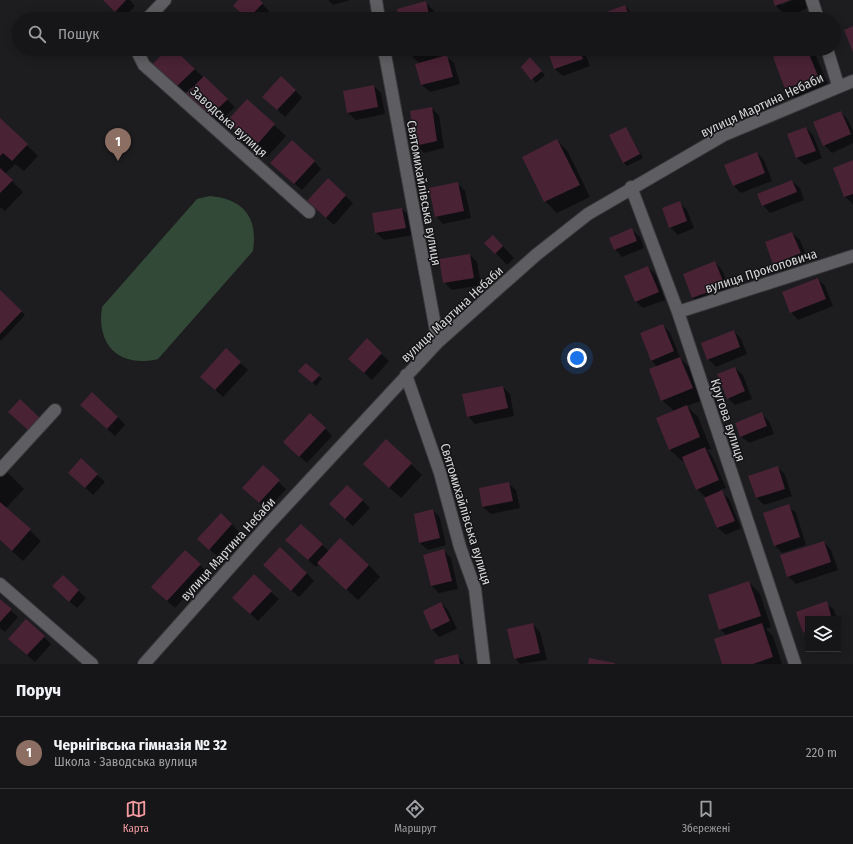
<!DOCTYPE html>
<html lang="uk">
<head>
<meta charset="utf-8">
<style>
  body { margin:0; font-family:"Fira Sans Condensed",sans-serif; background:#232325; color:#f1f3f6 }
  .controls { position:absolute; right:12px; bottom:12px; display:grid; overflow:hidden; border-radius:0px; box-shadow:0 2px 10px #0003 }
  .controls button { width:36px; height:36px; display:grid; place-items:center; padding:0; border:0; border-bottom:1px solid #353537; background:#161618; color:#f1f3f6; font:20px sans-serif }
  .you { position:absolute; left:577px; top:358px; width:14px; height:14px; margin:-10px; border:3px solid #fff; border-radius:50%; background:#1a73e8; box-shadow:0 0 0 6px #1a73e833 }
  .badge { display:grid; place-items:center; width:26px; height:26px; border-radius:50%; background:#f49aa1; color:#fff; font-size:13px; font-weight:700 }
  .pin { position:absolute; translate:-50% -33px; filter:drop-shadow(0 1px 2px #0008) }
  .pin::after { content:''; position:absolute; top:21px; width:14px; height:12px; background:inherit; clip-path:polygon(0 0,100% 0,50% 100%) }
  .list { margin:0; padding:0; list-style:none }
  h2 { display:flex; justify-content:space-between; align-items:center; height:52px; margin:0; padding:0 16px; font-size:17px }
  h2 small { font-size:13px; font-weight:400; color:#9e9fa2 }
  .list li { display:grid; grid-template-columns:26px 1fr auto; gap:12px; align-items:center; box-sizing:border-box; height:72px; padding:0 16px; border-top:1px solid #353537 }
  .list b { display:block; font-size:15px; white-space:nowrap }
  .list p { margin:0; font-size:13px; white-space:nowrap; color:#9e9fa2 }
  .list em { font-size:13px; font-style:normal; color:#9e9fa2 }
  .icon { flex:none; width:22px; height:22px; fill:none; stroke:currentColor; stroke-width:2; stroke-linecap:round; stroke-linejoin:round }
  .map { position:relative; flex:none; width:853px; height:664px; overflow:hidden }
  .search { position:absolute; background:#161618; box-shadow:0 2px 10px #0003; left:12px; right:12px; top:12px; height:44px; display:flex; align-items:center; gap:10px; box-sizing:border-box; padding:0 14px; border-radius:22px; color:#9e9fa2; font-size:15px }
  .sheet { height:124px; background:#161618 }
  nav { display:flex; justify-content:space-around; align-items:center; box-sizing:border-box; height:56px; border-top:1px solid #353537; background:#161618; font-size:11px; color:#9e9fa2 }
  nav a { display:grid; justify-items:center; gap:2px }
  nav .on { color:#f49aa1 }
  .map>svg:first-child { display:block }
</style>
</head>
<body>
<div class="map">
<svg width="853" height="664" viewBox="0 0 853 664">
  <rect width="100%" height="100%" fill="#1d1d20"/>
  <!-- green -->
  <path fill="#334937" d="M210,196C244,199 258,218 253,251L158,359C120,368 96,346 102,307L197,199Z"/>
  <!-- shadow -->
  <path fill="#0007" d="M103,0H130L135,6L123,19H118L121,16Z
    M239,0H258L269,11L262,19H248L242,13Z
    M328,0H350L333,5Z
    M774,0H788L781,3V5L793,0H808L811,7L787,17L776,6Z
    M425,2L437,14L438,19H401Z
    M625,6L632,14L634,19H598Z
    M362,13L368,19H342Z
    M114,49H127L121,56Z
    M169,49H173L235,107L217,124L193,103L191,87L184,94L160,73Z
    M347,49H372L373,52L354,56Z
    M409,49H446L448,58L454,63L460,84L430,92L422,85L416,64L419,63L411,55Z
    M467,49H475L469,51Z
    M548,49H583L590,66L563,76L555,69Z
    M794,49H809L816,56L829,87L797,100L786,88Z
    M530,59L545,75L536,83L523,67Z
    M374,86L381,93L385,114L356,120L348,113L344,92Z
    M295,90L302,98L285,117L271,104Z
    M247,100L286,136L267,157L239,132Z
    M431,108L439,115L444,148L424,153L416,145Z
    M841,112L848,120L853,130V143L832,153L824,145Z
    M0,119L38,156L24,171L15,164L5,174L23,192L5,211L0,207Z
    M626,128L643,158L627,166L623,162Z
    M806,128L813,135L822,158L805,165L797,158L788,135Z
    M557,140L568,152L590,197L557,213L545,201Z
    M757,153L764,160L772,181L741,193L734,186Z
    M314,161L321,169L302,190L279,170Z
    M853,161V204L845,197L834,168Z
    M328,180L353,203L334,225L316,209Z
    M792,181L800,188L804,200L770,213L763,205Z
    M457,183L465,191L471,218L443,224L436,216Z
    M679,203L687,210L694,228L678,235L670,227Z
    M402,209L410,217L413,235L384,240L376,233L373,214Z
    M632,230L640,237L644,248L622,257L615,249Z
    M792,233L800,240L808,260L782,271L774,263Z
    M493,236L514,258L507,265L486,243Z
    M470,255L477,262L481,285L452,290L444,282Z
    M715,262L722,270L732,293L701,305L693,298L684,274Z
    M648,267L656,275L665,300L643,308L635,301Z
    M818,279L825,286L833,306L798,320L791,312Z
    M0,291L25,315L1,341L0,340Z
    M663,325L670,333L681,359L691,369L703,400L687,406L698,417L711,449L707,450L712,456L726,488L720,490L729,499L741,528L726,535L718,528L705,497L697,489L684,460L682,461L670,450L657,419L674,411L662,400L658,367L651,360Z
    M734,331L741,339L747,354L716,367L708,359Z
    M367,340L389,361L372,380L357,366Z
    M226,350L248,370L223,397L209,384Z
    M306,364L322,379L316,386L300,371Z
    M735,368L743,375L752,399L735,405L728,398Z
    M503,387L510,394L514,416L475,424L468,416Z
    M89,412L118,417L125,425L115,436Z
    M761,414L769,421L774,434L749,443L741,436Z
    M325,428L332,436L307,463L292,450Z
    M81,460L105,482L93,495L77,480Z
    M411,464L422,475L401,498L375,475Z
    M0,465L24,489L6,508L41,541L23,561L0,540Z
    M263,467L286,489L267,510L251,496Z
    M778,467L785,475L792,496L764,505L757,498L750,476Z
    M508,483L516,490L520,508L491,514L483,507L480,489Z
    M362,500L370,508L353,526L337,512Z
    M788,506L796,513L806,545L782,553L775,545Z
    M433,510L440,518L446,545L428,550L420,543Z
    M232,524L239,532L217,556L206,546Z
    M824,542L831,550L838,570L796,584L788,576Z
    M322,545L329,551L369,565L380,577L358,600L319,564L316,567L294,547Z
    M443,550L451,558L458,589L439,593L432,586Z
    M200,565L207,572L175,608L160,594Z
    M272,573H307L314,581L299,597Z
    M63,576L86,598L77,608L61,594Z
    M749,582L760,594L771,627L766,629L773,636L782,664H723L727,636L720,629Z
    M271,592L279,599L258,621L241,605Z
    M0,600L18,617L5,632L0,628Z
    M441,603L448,610L457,629L439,637L432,629Z
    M826,603L834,610L837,619H808V636L804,632L798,612Z
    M838,623L840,630L838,631Z
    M532,624L540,632L547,660L520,664L515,658Z
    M44,637L51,644L35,662L17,646Z
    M457,655L465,664H436Z"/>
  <!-- building -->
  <path fill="#492234" d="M103,0H126L115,12Z
    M238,0H260L263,3L248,19L233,6Z
    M773,0H790L775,6Z
    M426,1L430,19H400L397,9Z
    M625,5L630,19H597L596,16Z
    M363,12L364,19H341L340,16Z
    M853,26V52L844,30Z
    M167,49H174L195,69L176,87L151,66Z
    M408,49H432L410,55Z
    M547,49H579L583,59L554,69Z
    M791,49H807L818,76L785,89L773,57Z
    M447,55L453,77L421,85L415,64Z
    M530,57L542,71L531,80L521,67Z
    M204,76L228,99L209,117L184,96Z
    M281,76L296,90L277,110L262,97Z
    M374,85L378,107L347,113L343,91Z
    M247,99L275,124L255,147L227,121Z
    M432,107L437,141L415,146L410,111Z
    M841,111L851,134L823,146L813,122Z
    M0,118L28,144L12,161L3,153L0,156Z
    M626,127L640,154L623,163L609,135Z
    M806,127L816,151L796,158L787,134Z
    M557,139L580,185L544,202L522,157Z
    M292,140L315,161L294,184L270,163Z
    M757,152L765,173L733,186L724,165Z
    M853,160V194L844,197L833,168Z
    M0,168L13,180L0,193Z
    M328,178L346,195L326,218L307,201Z
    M792,180L797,192L762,206L757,194Z
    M458,182L464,211L435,217L429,188Z
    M680,201L687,221L669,228L662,208Z
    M402,208L406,228L375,233L372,213Z
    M632,228L637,241L614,250L609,238Z
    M792,232L801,253L773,264L765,242Z
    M493,235L503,246L495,254L484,243Z
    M470,254L474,278L443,283L439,259Z
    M715,261L725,286L692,298L683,274Z
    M648,266L659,292L635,302L624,276Z
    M818,278L826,299L790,313L782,292Z
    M0,290L22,311L0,334Z
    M663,324L674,351L651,361L640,333Z
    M734,330L740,347L707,360L701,343Z
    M367,338L382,353L364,373L348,359Z
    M226,348L241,362L215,390L200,377Z
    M680,357L693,388L661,401L649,369Z
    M306,363L320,375L312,383L298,371Z
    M735,367L745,391L727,399L717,374Z
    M503,386L508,408L467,417L462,394Z
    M92,392L118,417L107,429L80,405Z
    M20,399L40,418L28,430L8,412Z
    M687,405L700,437L669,450L656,418Z
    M762,412L767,426L740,437L735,423Z
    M310,413L326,428L299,457L283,442Z
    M386,439L412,463L389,488L363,464Z
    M705,447L719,480L696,490L682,457Z
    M81,458L98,474L85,488L68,473Z
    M263,465L280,480L259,503L242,488Z
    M778,466L785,489L756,498L748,476Z
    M509,482L513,501L482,507L479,488Z
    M347,485L363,500L345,519L329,504Z
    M722,490L735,521L717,528L704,498Z
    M0,502L31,529L12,551L0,540Z
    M789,504L800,537L774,546L763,513Z
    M433,509L440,538L419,543L414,514Z
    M221,513L232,524L209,550L197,539Z
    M301,524L323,544L308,560L285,540Z
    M340,538L369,565L346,590L317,563Z
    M824,541L831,562L787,577L780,555Z
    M280,547L307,573L291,591L263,565Z
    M444,549L452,581L431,586L423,555Z
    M185,550L201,564L167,601L151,587Z
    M254,574L272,591L250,614L232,598Z
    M63,575L79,590L69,602L52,586Z
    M749,581L761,616L719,630L708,595Z
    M0,599L12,609L0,622Z
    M827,601L832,619H808V631L803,633L796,612Z
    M441,602L450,621L431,630L423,611Z
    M26,619L45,636L27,655L8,639Z
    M533,623L540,653L514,659L507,629Z
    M762,623L773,657L753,664H722L714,639Z
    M458,654L460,664H435L434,660Z
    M589,658L615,663V664H588Z"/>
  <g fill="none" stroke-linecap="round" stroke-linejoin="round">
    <!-- minor casing -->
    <g stroke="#39393b" stroke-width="14">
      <path id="minor" d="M376,0L379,19
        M812,0L818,19
        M147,19L165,0
        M136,49L144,65L309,212
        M384,49L438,342
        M827,49L838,85
        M631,187L678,312L795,664
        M678,312L853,256
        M406,375L440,473L460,547L475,589L484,664
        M0,470L55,410
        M0,584L92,664
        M144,664L266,527L438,342L536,255L588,214L724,135L853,81"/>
    </g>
    <!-- minor -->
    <use href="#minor" stroke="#5e5d61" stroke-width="12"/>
  </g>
  <g text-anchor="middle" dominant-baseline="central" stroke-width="3" stroke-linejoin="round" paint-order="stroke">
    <!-- street labels -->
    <g font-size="13" fill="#d6d6d8" stroke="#141417">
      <text transform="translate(762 105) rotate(-25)">вулиця Мартина Небаби</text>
      <text transform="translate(229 122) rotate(42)">Заводська вулиця</text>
      <text transform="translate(424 193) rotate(80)">Святомихайлівська вулиця</text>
      <text transform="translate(761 271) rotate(-18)">вулиця Прокоповича</text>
      <text transform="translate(452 314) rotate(-43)">вулиця Мартина Небаби</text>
      <text transform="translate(728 420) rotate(72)">Кругова вулиця</text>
      <text transform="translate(466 514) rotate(73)">Святомихайлівська вулиця</text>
      <text transform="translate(228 549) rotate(-48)">вулиця Мартина Небаби</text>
    </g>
  </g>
</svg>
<div class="controls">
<button><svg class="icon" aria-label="layers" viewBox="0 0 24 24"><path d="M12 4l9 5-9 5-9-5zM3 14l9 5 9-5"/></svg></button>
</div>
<div class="you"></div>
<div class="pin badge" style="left:118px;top:161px;background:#8d6e63">1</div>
<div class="search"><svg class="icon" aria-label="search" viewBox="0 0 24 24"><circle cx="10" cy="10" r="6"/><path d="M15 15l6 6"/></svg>Пошук</div>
</div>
<section class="sheet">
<h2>Поруч<small></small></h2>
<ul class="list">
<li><span class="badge" style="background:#8d6e63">1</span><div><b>Чернігівська гімназія № 32</b><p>Школа · Заводська вулиця</p></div><em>220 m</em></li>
</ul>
</section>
<nav>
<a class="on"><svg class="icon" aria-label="map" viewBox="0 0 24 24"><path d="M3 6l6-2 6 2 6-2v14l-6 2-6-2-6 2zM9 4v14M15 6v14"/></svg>Карта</a>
<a><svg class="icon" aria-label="directions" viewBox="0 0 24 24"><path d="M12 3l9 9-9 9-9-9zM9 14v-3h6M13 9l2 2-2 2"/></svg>Маршрут</a>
<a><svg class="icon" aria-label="saved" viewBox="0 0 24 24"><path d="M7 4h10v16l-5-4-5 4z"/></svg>Збережені</a>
</nav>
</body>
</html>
